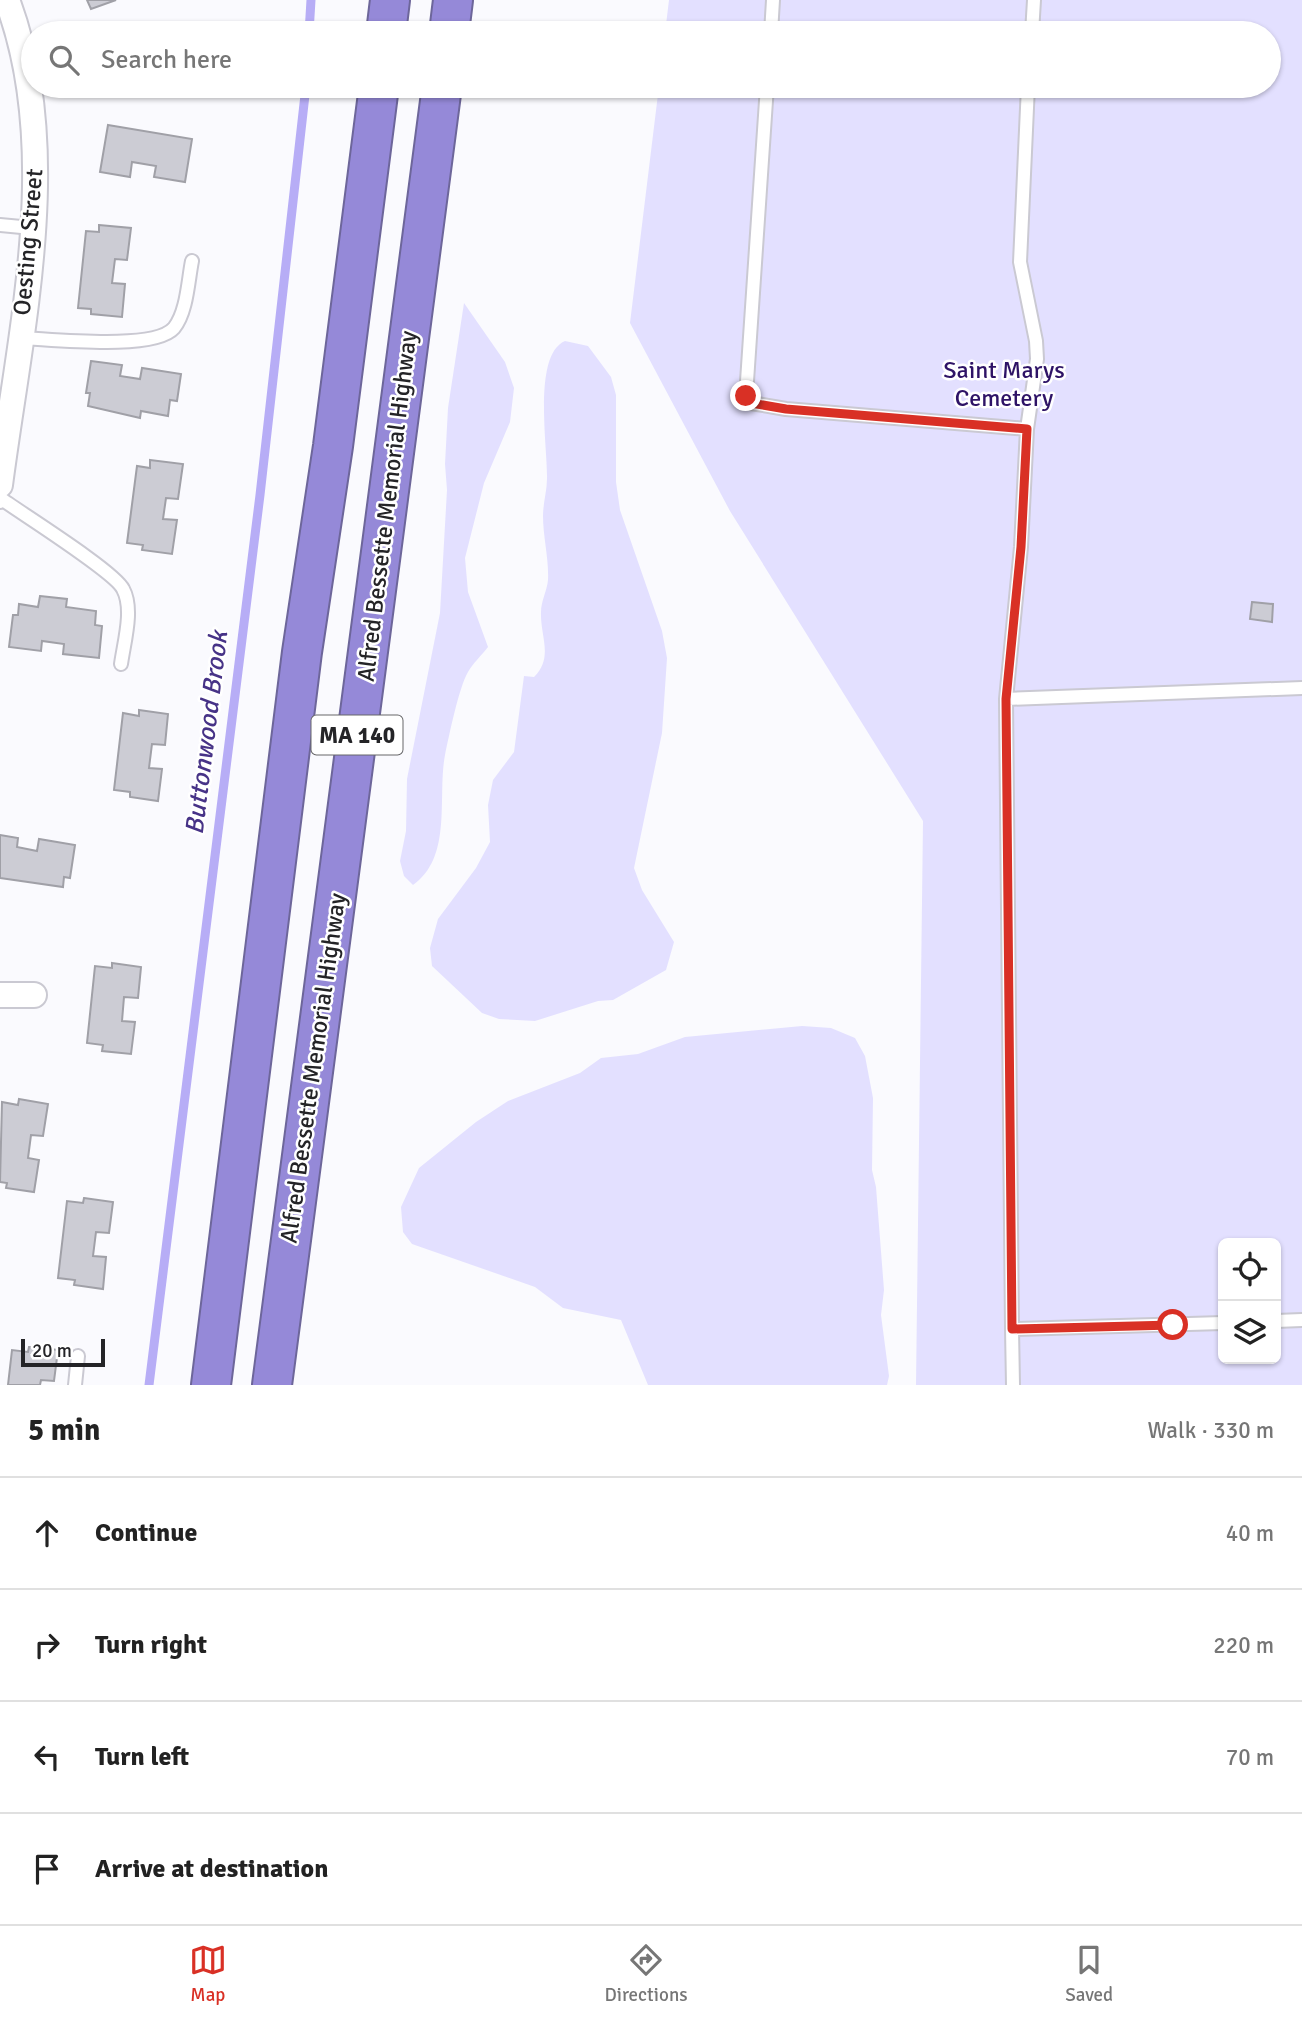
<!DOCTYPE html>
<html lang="en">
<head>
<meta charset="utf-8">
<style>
  body { margin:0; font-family:Signika,sans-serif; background:#f6f6f6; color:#222 }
  .controls { position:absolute; right:21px; bottom:21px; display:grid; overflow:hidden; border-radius:10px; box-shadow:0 2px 5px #0004 }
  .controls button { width:63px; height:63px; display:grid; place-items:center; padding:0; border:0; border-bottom:2px solid #e0e0e0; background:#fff; color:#222; font:35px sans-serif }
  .scale { position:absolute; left:21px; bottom:18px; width:84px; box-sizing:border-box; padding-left:7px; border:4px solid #242427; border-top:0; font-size:19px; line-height:24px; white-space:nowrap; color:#242427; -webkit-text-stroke:5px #fff; paint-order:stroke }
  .stop { position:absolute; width:21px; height:21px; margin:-16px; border:5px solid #d93025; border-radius:50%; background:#fff }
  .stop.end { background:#d93025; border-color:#fff; box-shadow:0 2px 7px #0008 }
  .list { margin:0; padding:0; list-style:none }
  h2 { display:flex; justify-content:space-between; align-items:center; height:91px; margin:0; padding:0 28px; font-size:30px }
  h2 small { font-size:23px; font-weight:400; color:#767676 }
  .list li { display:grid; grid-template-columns:46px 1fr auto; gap:21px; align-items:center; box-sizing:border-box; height:112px; padding:0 28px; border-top:2px solid #e0e0e0 }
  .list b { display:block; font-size:26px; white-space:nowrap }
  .list em { font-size:23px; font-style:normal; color:#767676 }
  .icon { flex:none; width:38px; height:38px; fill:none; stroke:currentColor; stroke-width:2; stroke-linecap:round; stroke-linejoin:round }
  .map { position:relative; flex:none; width:1302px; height:1385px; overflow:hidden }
  .search { position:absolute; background:#fff; box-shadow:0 2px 5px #0004; left:21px; right:21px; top:21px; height:77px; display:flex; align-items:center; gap:18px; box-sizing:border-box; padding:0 24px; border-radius:38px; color:#767676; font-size:26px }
  .sheet { height:539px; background:#fff }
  nav { display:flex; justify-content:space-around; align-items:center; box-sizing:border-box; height:98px; border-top:2px solid #e0e0e0; background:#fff; font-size:19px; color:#767676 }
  nav a { display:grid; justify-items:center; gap:4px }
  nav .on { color:#d93025 }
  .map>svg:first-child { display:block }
</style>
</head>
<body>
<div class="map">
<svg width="1302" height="1385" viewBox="0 0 1302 1385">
  <rect width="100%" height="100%" fill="#fafafe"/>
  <!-- green -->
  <path fill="#e3e0ff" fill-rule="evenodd" d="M669,0H1302V1385H916L923,821L730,511L630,323L659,86H1269V33H665ZM1223,1243H1276V1359H1223Z
    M464,303L505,362L514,388L510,422L484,483L465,558L468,592L488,647C482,655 473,663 468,672C459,687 449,736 445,755C437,797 453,857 413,885L404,876L400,861L406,831L407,779L440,613L447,490L445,464L448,408Z
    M565,341L588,346L611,377L616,395V482L620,510L662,631L667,658L662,733L634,868L642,890L674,942L666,970L613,1000L598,1001L535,1021L499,1019L482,1013L432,966L430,948L438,919L476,868L490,842L488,805L493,780L514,752L524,676L534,677C554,657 540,636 541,612C541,601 547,591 548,580C549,559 543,537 543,516C543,503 547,491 547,479C548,449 532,355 565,341Z
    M802,1026L831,1028L855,1038L865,1056L873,1098L872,1170L876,1187L884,1290L881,1315L889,1376L887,1385H648L621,1320L563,1308L535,1287L412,1244L403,1232L401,1207L419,1168L476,1122L508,1101L580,1073L601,1058L638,1054L685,1037Z"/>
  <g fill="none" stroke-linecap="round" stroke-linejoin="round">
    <!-- stream -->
    <path stroke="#b7adf6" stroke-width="9" d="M309,33L311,0
      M149,1385L260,495L306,86"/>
  </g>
  <!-- building -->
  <path fill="#ccccd4" stroke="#a0a0a7" stroke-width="2" d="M87,0H116L91,9Z
    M200,25V33H154V28Z
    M158,86H204L205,94L159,97Z
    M108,125L192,139L185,182L154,177L156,166L132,162L130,177L100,172Z
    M99,225L131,228L127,260L115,259L112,283L125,284L122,317L91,314V309L78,308L86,231L99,232Z
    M91,361L122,365L120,376L140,379L142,368L181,374L177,401L170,400L168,416L141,411L140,418L88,406L90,393H86Z
    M150,460L183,464L178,499L166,498L163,519L177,520L172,554L142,550L143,545L127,543L137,466L150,468Z
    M40,596L67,599L66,607L96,611L95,625L102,626L99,658L63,654L64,644L42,641L41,651L9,647L13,615H18L19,604L38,607Z
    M1252,602L1273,604L1272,622L1250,619Z
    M139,710L168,714L165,745L152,744L149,768L162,769L158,801L130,797V792L114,790L123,713L139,716Z
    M0,835L18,838L17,847L37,851L39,839L75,845L70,878L64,877L63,887L0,878Z
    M112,963L141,967L138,998L124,997L122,1021L135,1022L131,1054L102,1051L103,1045L87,1043L95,966L112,968Z
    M19,1099L48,1104L43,1136L31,1135L28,1158L39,1160L34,1192L6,1188L7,1183L0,1182L2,1102L18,1105Z
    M84,1198L113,1202L109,1233L96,1232L93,1256L106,1257L103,1289L74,1285L75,1280L58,1278L67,1201L83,1203Z
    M29,1347L58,1350L54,1381L41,1380L40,1385H8L12,1350L28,1352Z"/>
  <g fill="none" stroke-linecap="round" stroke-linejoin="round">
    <!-- service casing -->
    <g stroke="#cac9d2" stroke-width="16">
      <path id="service" d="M771,33L773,0
        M1032,33L1034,0
        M767,86L746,396L751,403L786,409L1027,429
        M0,225L32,228
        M20,338C51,339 154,351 174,328C187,312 188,281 192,261
        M0,502L3,500C24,515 115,572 123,589C134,609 124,642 121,664
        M1006,699L1302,688
        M1276,1321L1302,1320
        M1012,1329L1006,699L1021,547L1027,429L1037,359L1036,341L1020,262L1028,86
        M75,1385L78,1356
        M1013,1385L1012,1329L1223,1323"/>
    </g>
    <!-- minor casing -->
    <g stroke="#cac9d2" stroke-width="28">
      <path id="minor" d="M0,485C20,331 64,150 7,0
        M0,995H34"/>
    </g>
    <!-- motorway casing -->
    <g stroke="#6d669a" stroke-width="42">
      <path id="motorway" d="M386,33L390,0
        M449,33L453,0
        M211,1385L302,652L333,446L379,86
        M272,1385L442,86"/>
    </g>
    <!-- service -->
    <use href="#service" stroke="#fff" stroke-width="12"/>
    <!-- minor -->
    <use href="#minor" stroke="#fff" stroke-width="24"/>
    <!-- motorway -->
    <use href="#motorway" stroke="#9589d8" stroke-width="38"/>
  </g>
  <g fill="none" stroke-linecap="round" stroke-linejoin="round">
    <!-- route -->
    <path stroke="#d93025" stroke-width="9" d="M746,396L751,403L786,409L1027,429L1021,547L1006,699L1012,1329L1173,1325"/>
  </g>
  <g text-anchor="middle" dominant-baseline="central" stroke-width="5" stroke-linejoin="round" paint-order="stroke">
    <!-- shield labels -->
    <rect fill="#fff" stroke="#666668" stroke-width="2" x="311.5" y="715.5" width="91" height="39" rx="5"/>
    <g font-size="23" font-weight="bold" fill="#242427">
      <text x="357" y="735">MA 140</text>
    </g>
    <!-- street labels -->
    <g font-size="24" fill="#242427" stroke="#fff">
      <text transform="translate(28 242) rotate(-85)">Oesting Street</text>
      <text transform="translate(387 506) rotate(-83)">Alfred Bessette Memorial Highway</text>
      <text transform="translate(313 1068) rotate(-82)">Alfred Bessette Memorial Highway</text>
    </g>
    <!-- park labels -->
    <g font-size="24" fill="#2e1366" stroke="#fff">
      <text x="1004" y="370">Saint Marys<tspan x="1004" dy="28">Cemetery</tspan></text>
    </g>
    <!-- water labels -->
    <g font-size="26" font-style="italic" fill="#473387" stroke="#fff">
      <text transform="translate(207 733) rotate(-83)">Buttonwood Brook</text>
    </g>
  </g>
</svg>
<div class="controls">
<button><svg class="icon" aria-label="locate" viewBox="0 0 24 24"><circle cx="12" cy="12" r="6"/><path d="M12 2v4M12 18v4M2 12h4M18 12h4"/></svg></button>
<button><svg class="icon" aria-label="layers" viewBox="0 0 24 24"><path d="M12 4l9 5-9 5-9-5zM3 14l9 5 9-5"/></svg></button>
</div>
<div class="scale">20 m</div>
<div class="stop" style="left:1173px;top:1325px"></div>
<div class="stop end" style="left:746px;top:396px"></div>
<div class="search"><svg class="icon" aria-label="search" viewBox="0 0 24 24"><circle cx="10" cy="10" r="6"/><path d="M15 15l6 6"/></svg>Search here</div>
</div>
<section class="sheet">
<h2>5 min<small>Walk · 330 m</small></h2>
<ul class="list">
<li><svg class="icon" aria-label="ahead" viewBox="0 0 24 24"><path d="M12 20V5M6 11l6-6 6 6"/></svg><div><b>Continue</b></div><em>40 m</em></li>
<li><svg class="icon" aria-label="right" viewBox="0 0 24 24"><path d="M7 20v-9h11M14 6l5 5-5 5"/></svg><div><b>Turn right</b></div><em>220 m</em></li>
<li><svg class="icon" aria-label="left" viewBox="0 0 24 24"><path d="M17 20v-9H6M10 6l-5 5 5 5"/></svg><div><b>Turn left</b></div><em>70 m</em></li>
<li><svg class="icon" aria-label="arrive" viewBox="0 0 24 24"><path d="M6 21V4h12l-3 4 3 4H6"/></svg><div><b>Arrive at destination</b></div></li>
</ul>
</section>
<nav>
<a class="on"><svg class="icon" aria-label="map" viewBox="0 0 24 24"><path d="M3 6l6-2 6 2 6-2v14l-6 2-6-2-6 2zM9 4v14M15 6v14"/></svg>Map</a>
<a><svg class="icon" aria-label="directions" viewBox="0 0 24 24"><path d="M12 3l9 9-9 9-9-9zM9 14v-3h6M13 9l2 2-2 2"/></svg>Directions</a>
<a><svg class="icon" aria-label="saved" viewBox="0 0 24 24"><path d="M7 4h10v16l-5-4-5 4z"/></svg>Saved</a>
</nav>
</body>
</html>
